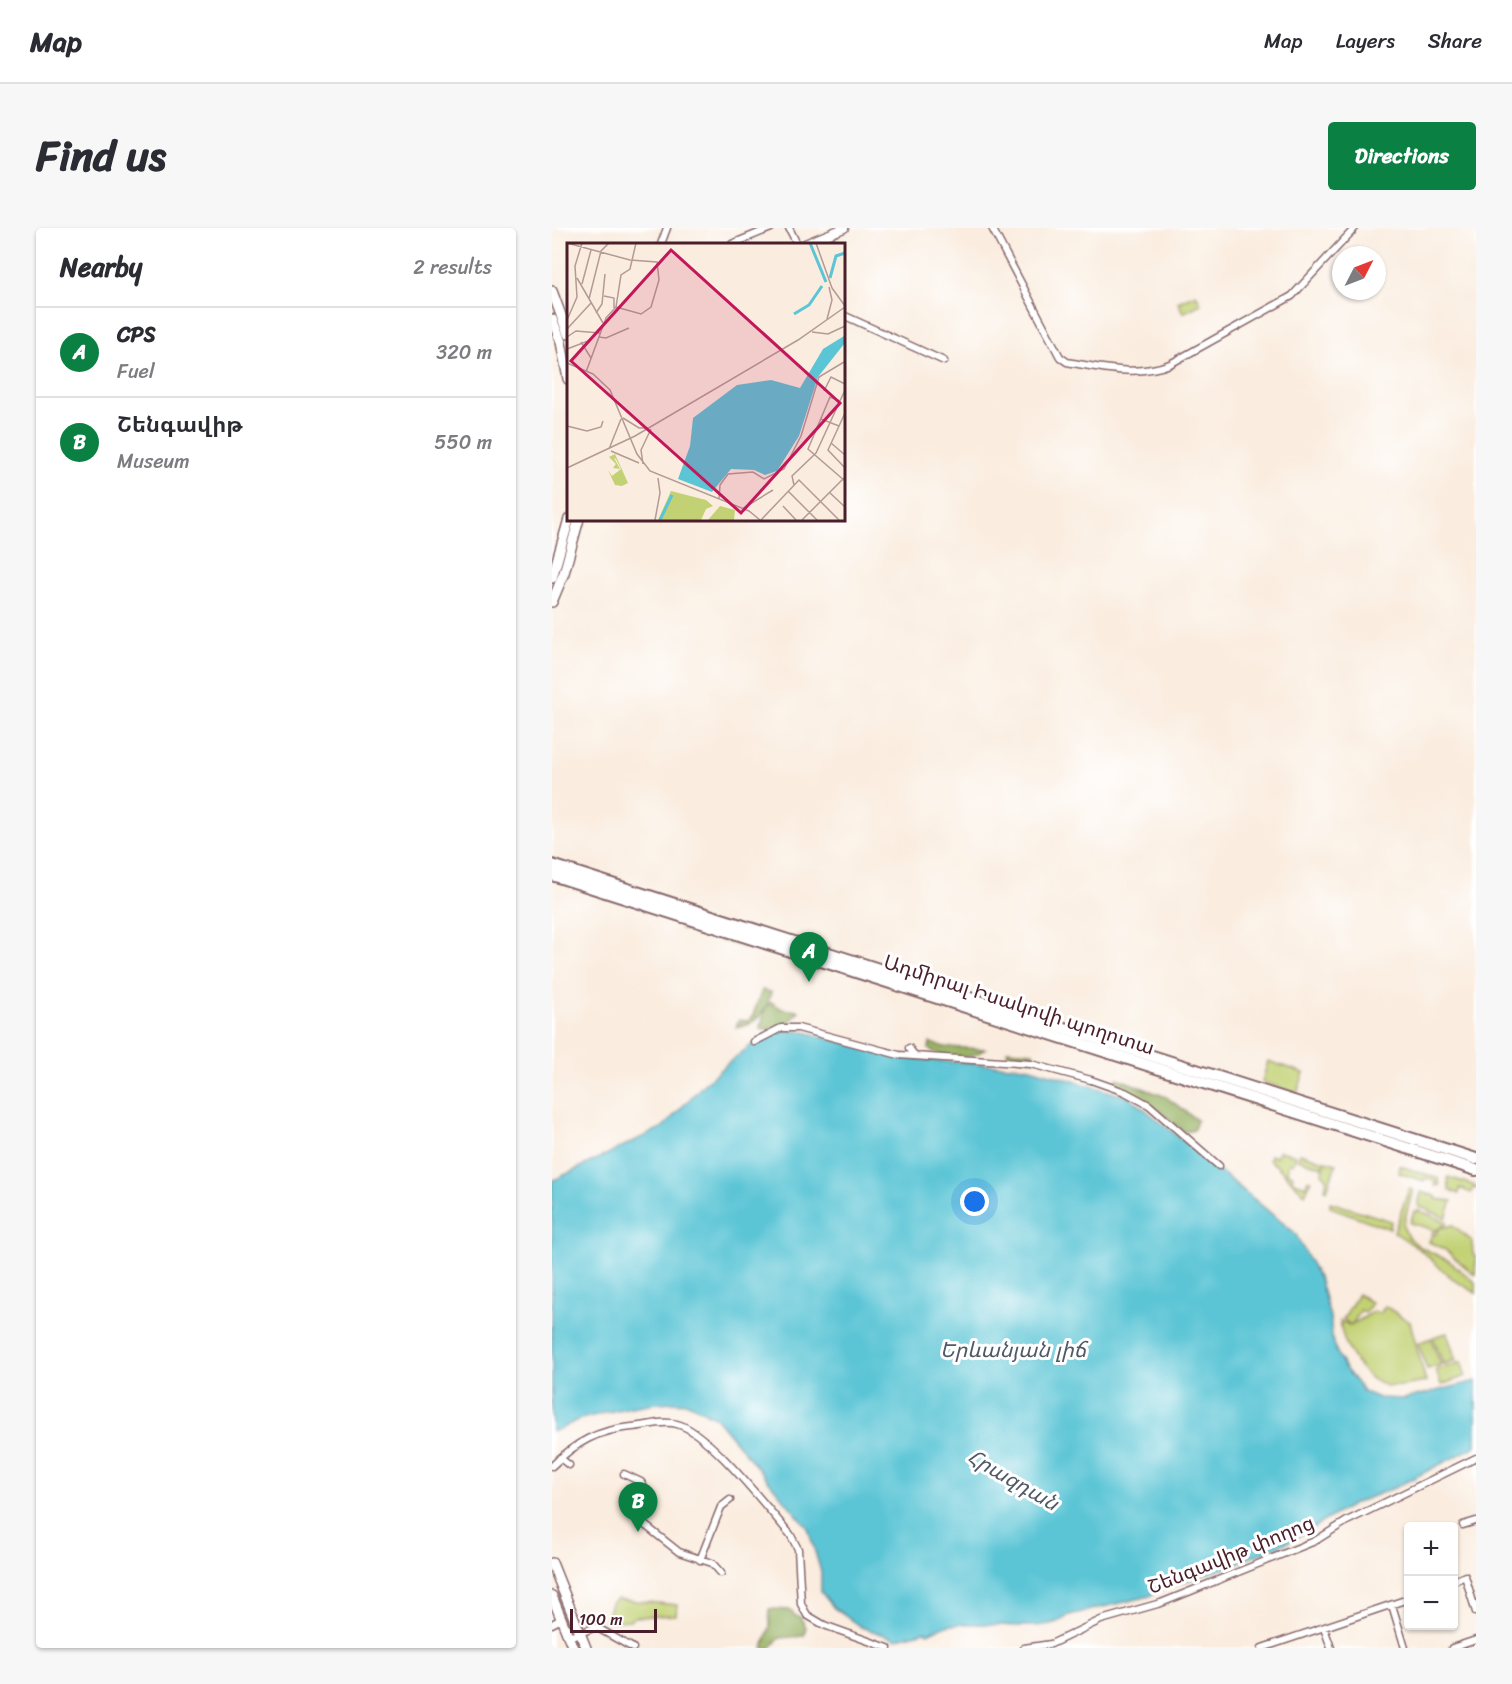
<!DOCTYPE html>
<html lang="en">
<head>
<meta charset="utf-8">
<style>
  body { margin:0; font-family:Sriracha,"Noto Sans Armenian",sans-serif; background:#f7f7f7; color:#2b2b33 }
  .controls { position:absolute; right:18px; bottom:18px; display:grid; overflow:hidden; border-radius:6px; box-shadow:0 2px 4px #0004 }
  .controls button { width:54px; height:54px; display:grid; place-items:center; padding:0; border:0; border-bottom:2px solid #e1e1e2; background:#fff; color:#2b2b33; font:30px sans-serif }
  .compass { position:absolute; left:780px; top:18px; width:54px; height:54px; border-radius:50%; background:#fff; box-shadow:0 2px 4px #0004; rotate:48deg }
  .scale { position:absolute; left:18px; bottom:15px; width:87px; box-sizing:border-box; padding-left:6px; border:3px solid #4a1f2b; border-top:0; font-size:16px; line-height:21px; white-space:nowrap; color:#4a1f2b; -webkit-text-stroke:4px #fff; paint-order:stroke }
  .you { position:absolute; left:423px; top:974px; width:21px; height:21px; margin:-15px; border:4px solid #fff; border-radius:50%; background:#1a73e8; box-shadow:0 0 0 9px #1a73e833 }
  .badge { display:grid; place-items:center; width:39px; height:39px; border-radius:50%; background:#0b8043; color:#fff; font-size:20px; font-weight:700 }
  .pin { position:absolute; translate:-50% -50px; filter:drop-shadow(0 2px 3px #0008) }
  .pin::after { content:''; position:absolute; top:32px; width:21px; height:18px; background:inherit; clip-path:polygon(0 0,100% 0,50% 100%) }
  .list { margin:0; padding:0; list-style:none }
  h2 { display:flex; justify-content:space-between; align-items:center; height:78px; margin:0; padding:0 24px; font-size:26px }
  h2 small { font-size:20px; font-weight:400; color:#7c7c81 }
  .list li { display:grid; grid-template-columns:39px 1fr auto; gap:18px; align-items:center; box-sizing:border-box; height:90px; padding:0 24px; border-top:2px solid #e1e1e2 }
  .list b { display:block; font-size:22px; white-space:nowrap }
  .list p { margin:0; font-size:20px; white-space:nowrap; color:#7c7c81 }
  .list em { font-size:20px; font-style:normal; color:#7c7c81 }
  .map { position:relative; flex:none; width:924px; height:1420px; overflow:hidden; border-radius:6px }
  header { display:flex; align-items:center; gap:36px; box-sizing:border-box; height:84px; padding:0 30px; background:#fff; border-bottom:2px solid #e1e1e2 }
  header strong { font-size:28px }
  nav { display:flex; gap:33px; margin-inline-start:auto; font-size:21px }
  .intro { display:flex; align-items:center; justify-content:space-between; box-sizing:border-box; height:144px; padding:0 36px }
  h1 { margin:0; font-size:42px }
  .button { padding:15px 27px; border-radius:6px; background:#0b8043; color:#fff; font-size:21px; font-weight:700 }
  main { display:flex; gap:36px; padding:0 36px }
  aside { flex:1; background:#fff; border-radius:6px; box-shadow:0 2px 4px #0004 }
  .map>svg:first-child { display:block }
</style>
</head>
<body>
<header>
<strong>Map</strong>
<nav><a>Map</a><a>Layers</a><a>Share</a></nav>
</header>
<div class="intro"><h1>Find us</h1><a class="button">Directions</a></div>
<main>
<aside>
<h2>Nearby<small>2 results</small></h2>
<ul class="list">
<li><span class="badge">A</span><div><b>CPS</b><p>Fuel</p></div><em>320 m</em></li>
<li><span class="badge">B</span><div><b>Շենգավիթ</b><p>Museum</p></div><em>550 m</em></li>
</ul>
</aside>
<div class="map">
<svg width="924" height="1420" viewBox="0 0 924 1420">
  <rect width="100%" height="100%" fill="#fff"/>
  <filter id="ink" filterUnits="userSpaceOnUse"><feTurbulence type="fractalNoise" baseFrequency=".0167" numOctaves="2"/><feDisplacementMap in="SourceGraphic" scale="12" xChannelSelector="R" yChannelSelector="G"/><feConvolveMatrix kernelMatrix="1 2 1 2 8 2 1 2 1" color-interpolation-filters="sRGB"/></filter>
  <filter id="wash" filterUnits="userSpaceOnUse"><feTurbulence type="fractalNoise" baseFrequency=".008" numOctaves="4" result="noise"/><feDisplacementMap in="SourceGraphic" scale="24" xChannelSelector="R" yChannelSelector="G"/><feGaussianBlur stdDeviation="1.35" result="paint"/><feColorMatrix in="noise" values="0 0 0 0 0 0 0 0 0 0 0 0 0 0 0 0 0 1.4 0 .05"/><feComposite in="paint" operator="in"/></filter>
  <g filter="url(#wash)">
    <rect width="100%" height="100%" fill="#faecde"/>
    <!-- green -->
    <path fill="#c2d173" stroke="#86784f" stroke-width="1.5" d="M644,66L649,76L631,85L626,74Z
      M131,695L215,722V726L129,701Z
      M716,833L752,845L745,865L710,854Z
      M727,923L744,927L741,936L737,934L735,945L741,947L740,953L754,958L756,952L759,953L753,966C740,955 731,941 717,932L718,927L724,929Z
      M748,925L772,933L770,939L746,931Z
      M774,933L784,936L775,962L773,961L775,950L770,945Z
      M848,938L886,950L888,957L883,958L884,954L873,950L872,953L847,945Z
      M896,949L924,958V961L921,960L919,965L908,960L907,966L897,962Z
      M857,961L861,962L851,998L856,1009L868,1019L897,1033L924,1055V1065L902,1052L867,1021L842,1004Z
      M869,964L884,968V971L900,973L894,990L866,978Z
      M778,974L839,993L838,1001L778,979Z
      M866,982L895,994L894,996L881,1004L880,1001L858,995L862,983L865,985Z
      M901,997L920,1013L921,1027L924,1028L923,1047L892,1021L877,1014L880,1006L883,1007L888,1000Z
      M806,1066L820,1075L813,1085L809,1082L800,1097L822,1083L828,1086L833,1078L858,1094L874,1154C863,1155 848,1160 836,1158C810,1153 790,1117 788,1093L800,1098L791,1091Z
      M895,1105L904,1132L891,1136L881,1109Z
      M879,1110L889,1137L875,1141L866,1115Z
      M909,1134L914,1148L889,1157L884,1142Z
      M65,1371L125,1377L124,1387L82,1389L78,1392L53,1394L59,1375Z"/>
    <!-- forest -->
    <path fill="#99b365" stroke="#726948" stroke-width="1.5" d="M210,762L219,764C215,784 204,797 184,799L187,792L196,793L201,787Z
      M219,774L230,781L247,783C235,800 229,800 208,801L213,781Z
      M378,815L393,819L433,821C417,833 393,832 377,821Z
      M455,822L481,824L484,832L456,827Z
      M565,850L614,869L645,892L642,902L633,904L596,875L564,858Z
      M217,1381L239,1382L243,1388L248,1389L254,1399L252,1408L228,1410L218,1420H211L218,1398Z"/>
    <!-- water -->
    <path fill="#5bc5d5" stroke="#527280" stroke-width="1.5" d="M230,802L253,804L348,830L475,839L579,870L743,1005L768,1053L778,1089L781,1116L792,1139L812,1164L827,1170L852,1171L924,1153V1218L842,1260L803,1275L738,1313L676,1339L607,1362L598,1368L517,1387C490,1413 411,1382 376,1405L372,1403L344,1411L309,1399L282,1380L269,1364V1344L256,1300L163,1189C156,1187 140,1175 135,1175C105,1171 59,1183 29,1191C18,1194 12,1202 0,1203V953L111,899L152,856L176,835L201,816Z"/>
  </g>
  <g filter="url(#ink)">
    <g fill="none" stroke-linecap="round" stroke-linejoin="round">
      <!-- street casing -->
      <g stroke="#88676a" stroke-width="9">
        <path id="street" d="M237,0L245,16
          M440,0L508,129L515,134C550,140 585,149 618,136L740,68L803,0
          M109,16L115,0
          M180,16L219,0
          M291,87L392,133
          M202,814L229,800H246L347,827L479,836L539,852L573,864L597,877L667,938
          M357,820L363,828
          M8,1230L17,1237
          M0,1238C24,1214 46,1202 80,1199C94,1198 111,1192 125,1196C157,1204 214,1279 238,1306L246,1321L249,1376L255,1387L272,1397L336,1420
          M72,1246L89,1254L93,1261L87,1274L89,1294L127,1324L160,1335L169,1345
          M911,1297L924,1293
          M148,1332L169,1279L178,1272
          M902,1353L913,1348L924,1384
          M840,1377L853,1420
          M0,1396L9,1391
          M772,1400L779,1420
          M17,1409L44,1399L81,1420
          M472,1420L499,1416L549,1392L609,1375L763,1313L795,1293L924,1230
          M710,1420L856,1371
          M900,1420L924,1412"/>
      </g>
      <!-- secondary casing -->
      <g stroke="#88676a" stroke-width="11">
        <path id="secondary" d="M253,16L292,0"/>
      </g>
      <!-- primary casing -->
      <g stroke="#88676a" stroke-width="12">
        <path id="primary" d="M0,63L16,106
          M0,91L9,114L16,151
          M0,350L17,291
          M0,374L12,345L27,291
          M0,1335L34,1420
          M0,1368L21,1420"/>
      </g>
      <!-- highway casing -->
      <g stroke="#88676a" stroke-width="14">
        <path id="highway" d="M0,637L924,931
          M0,647L924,942"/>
      </g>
      <!-- street -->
      <use href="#street" stroke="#fff" stroke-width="6"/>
      <!-- secondary -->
      <use href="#secondary" stroke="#fff" stroke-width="8"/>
      <!-- primary -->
      <use href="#primary" stroke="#fff" stroke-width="9"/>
      <!-- highway -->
      <use href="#highway" stroke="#fff" stroke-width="10"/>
    </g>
  </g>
  <g text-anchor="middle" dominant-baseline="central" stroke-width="6" stroke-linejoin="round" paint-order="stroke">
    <!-- street labels -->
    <g font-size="20" fill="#4a1f2b" stroke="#fff">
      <text transform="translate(467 777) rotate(18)">Ադմիրալ Իսակովի պողոտա</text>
      <text transform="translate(679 1327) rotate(-22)">Շենգավիթ փողոց</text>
    </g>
    <!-- water labels -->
    <g font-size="21" font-style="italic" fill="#505966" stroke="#fff">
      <text x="461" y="1122">Երևանյան լիճ</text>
      <text transform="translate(461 1252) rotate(30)">Հրազդան</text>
    </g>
  </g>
  <!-- overview -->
  <g transform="translate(15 15)">
    <rect width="278" height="278" fill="#faecde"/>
    <path d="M48,211L61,240L55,243L48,242L41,227L45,233L54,226L49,216L47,215L53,226L46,225L49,221L42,214ZM104,248L139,257L146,263L139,266L134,277H91ZM153,263L168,267L167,277H141Z" fill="#c2d173"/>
    <path d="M277,93V101L251,134L232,193L210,228L198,232L187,227L164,226L145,249L111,236L123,203L126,175L170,142L204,137L233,145L256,106Z" fill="#5bc5d5"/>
    <path fill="none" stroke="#5bc5d5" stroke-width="3" d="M243,0L259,39M263,35L269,13L278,10M227,71L242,62L255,43M93,277L105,252"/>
    <path fill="none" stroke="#b49a96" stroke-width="1.5" d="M0,0L63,17L90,19L92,37L84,64L74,71L49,64M249,0L265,45M10,35L36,80M15,41L24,7M265,45L278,63M37,53L47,55V65M22,56L34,8L42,0M49,64L54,32L63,26L69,0M29,70L35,61L38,31M260,76L265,57L262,44M0,77L10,54L8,23L15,0M0,86L24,60M245,89L261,91L278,83M0,94L9,88L33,90M32,94L39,95L62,85M14,99L24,115M0,106L21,98M0,120L26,131L43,147L70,211L83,228L182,268L193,277M19,129L39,75L49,64M257,148L264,134L278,141M273,158L263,154L241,206L278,238M278,170L261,207L278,225M56,175L72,185H81M254,176L272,183M0,183L20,188L34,184L36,178M264,200L278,212M42,206L54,176M44,208L72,220M76,221L74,207L84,186M0,225L68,193L231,97L278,64M227,242L225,233L249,210L278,147M221,248L250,277M262,249L278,264M152,256L153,242L161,231L186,229L197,236L217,226L234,193L252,134L277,119M216,263L229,277M175,266L206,247M88,277L93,250L91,235M194,277L232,237L272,277M235,277L277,235"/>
    <path fill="#c2185b" fill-opacity="0.15" stroke="#c2185b" stroke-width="3" d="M104,7L273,160L174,270L4,118Z"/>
    <rect width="278" height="278" fill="none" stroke="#4a1f2b" stroke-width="3"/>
  </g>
</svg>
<div class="controls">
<button>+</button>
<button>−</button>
</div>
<svg class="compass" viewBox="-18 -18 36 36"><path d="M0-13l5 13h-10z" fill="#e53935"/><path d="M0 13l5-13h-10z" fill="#7c7c81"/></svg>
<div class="scale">100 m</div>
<div class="you"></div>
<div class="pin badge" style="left:257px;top:754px">A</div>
<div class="pin badge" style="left:86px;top:1304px">B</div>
</div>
</main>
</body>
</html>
